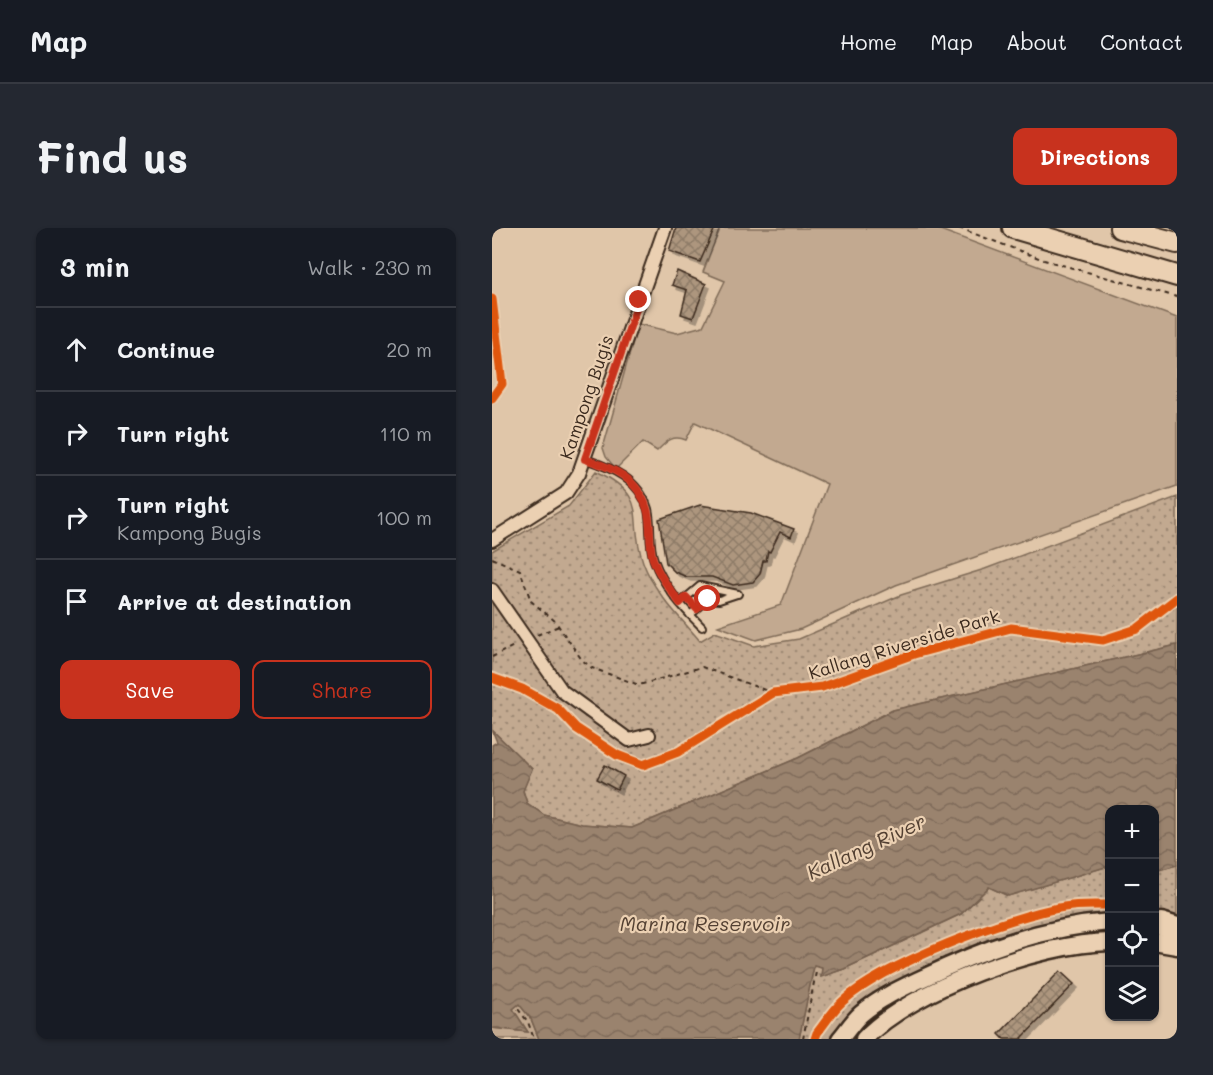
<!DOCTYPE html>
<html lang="en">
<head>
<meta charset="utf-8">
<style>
  body { margin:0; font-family:Mali,sans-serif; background:#242831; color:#f1f3f6 }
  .controls { position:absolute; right:18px; bottom:18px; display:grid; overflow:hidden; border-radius:12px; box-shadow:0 2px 4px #0004 }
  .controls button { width:54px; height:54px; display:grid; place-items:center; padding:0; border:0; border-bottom:2px solid #363941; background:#171b24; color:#f1f3f6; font:30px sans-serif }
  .stop { position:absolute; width:18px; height:18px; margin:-14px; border:4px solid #c8321e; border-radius:50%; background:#fff }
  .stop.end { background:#c8321e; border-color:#fff; box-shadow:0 2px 6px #0008 }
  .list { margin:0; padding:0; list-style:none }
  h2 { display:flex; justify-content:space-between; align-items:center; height:78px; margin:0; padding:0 24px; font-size:26px }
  h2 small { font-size:20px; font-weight:400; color:#9ea1a6 }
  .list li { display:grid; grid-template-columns:39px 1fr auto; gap:18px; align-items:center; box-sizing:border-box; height:84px; padding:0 24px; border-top:2px solid #363941 }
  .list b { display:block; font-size:22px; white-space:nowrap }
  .list p { margin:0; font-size:20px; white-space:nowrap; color:#9ea1a6 }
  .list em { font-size:20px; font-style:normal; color:#9ea1a6 }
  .actions { display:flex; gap:12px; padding:18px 24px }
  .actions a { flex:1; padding:14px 0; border:2px solid #c8321e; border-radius:12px; text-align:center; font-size:21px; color:#c8321e }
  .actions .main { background:#c8321e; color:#fff }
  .icon { flex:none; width:33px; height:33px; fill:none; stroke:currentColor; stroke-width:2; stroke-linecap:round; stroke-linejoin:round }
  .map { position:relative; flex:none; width:685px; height:811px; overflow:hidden; border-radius:12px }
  header { display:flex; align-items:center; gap:36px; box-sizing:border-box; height:84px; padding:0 30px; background:#171b24; border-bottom:2px solid #363941 }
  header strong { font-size:28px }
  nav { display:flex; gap:33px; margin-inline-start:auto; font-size:21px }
  .intro { display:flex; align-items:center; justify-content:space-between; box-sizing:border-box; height:144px; padding:0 36px }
  h1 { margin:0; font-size:42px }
  .button { padding:15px 27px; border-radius:12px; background:#c8321e; color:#fff; font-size:21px; font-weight:700 }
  main { display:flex; gap:36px; padding:0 36px }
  aside { flex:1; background:#171b24; border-radius:12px; box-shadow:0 2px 4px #0004 }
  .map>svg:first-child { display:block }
</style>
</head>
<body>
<header>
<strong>Map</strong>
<nav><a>Home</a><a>Map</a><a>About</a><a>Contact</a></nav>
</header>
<div class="intro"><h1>Find us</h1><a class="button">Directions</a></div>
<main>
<aside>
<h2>3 min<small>Walk · 230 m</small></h2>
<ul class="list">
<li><svg class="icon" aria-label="ahead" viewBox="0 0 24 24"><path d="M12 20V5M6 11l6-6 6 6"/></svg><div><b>Continue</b></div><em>20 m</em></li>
<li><svg class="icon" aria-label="right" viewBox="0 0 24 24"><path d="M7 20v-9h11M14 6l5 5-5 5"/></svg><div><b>Turn right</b></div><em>110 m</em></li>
<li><svg class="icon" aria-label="right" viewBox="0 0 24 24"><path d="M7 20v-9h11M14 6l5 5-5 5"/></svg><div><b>Turn right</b><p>Kampong Bugis</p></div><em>100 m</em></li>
<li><svg class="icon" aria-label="arrive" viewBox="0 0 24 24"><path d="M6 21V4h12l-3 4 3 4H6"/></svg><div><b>Arrive at destination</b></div></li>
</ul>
<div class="actions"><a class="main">Save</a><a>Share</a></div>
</aside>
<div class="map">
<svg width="685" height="811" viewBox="0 0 685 811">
  <defs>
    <pattern id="park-dots" width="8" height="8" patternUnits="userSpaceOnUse" patternTransform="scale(1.5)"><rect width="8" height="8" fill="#c2a990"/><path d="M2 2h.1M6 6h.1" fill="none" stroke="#9f8a75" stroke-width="1.8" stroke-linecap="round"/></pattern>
    <pattern id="water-waves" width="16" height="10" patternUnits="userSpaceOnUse" patternTransform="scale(1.5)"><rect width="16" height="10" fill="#9a836e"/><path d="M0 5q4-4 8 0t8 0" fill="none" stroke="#7f6b5a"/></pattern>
    <pattern id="building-cross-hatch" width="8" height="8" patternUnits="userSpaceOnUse" patternTransform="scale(1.5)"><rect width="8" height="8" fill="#ad967e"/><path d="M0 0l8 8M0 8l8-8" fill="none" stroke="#8e7b67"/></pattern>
    <filter id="shadow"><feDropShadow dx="4" dy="4" stdDeviation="0" flood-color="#0004"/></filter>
  </defs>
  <rect width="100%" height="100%" fill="#e0c6a9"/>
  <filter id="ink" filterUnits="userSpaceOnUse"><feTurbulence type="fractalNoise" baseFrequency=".0167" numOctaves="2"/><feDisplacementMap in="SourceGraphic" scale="12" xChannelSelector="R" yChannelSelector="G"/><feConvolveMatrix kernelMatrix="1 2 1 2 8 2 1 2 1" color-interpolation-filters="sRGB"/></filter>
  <g filter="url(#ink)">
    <!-- grass -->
    <path fill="#c2a990" stroke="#7e6a57" stroke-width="1.5" d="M228,0H443L685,90V258L404,357L309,401L264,412L226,398L289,377L335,256L203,194L194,212C180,206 174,214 165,223L151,214L124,241L114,229L111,220L146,96L185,105L211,98L233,53L211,44Z
      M27,776L39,791L47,811H0V800L36,804L21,781Z"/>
    <!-- park -->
    <path fill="url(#park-dots)" stroke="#7e6a57" stroke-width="1.5" d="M104,243C160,270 135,287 151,334C162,365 188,389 208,413L223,404L262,418L307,411L409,367L493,341L685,269V417L401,482L306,530L140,600L90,596L52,587L35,575L31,562L40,541L0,502V323L77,278Z
      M685,637V698L663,696L662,643Z
      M617,638V694L507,716L366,778L338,811H307L322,738L330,740L329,749L352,741L469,686L497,659L516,668Z"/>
    <!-- water -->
    <path fill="url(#water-waves)" stroke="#745f4e" stroke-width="1.5" d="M685,417V637L663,643L662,582H618L617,638L516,668L497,659L469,686L352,741L329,749L330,740L322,738L307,811H47L39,791L27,776L21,781L36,804L0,800V517L5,514L0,502L40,541L31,563L35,575L52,587L90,596L140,600L306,530L401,482Z"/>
    <!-- building -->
    <path fill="url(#building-cross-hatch)" stroke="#3b2a1e" stroke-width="1.5" filter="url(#shadow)" d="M184,0H223L208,34L177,23Z
      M185,43L214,56L201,90L189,86L195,62L180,57Z
      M208,277L259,285L302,301L299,309L288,304L278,324L276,323L274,333H271L268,346L261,354L241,357L220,349H195L183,344L174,335L167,291Z
      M113,537L132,548L125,562L105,551Z
      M568,743L582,756L529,811H512L507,806Z"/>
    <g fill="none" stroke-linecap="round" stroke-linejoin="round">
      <!-- lane casing -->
      <g stroke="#3b2a1e" stroke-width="10">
        <path id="lane" d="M93,231C120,240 147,251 156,281C160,297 156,316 162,332C171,358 191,380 210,399
          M188,375L208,358L246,366
          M198,387L216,371L227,372L245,366"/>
      </g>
      <!-- street casing -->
      <g stroke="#3b2a1e" stroke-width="16">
        <path id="street" d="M0,312L74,265L87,245L173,0
          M0,362L70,463L137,512L157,507"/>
      </g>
      <!-- secondary casing -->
      <g stroke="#3b2a1e" stroke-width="21">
        <path id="secondary" d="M662,714L685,718
          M348,811C355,803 361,793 369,786C386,771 408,761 429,751C489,722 550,699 618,694
          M372,811C420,760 548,715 618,714"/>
      </g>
      <!-- primary casing -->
      <g stroke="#3b2a1e" stroke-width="24">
        <path id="primary" d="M521,0L685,48
          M628,0L685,15"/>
      </g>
      <!-- highway casing -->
      <g stroke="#3b2a1e" stroke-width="27">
        <path id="highway" d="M669,696L685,701"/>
      </g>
      <!-- path -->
      <path stroke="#3b2a1e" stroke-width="2" stroke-dasharray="4.5 4.5" stroke-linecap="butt" d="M467,0L552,32L685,69
        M0,330L28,342L39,373L63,393L90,432L100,440L147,457L210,439L281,465
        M45,407L67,398
        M0,429L24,417
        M125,527L131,520
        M608,683L609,677
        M26,781L36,794L42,811
        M311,811L324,744"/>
      <!-- lane -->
      <use href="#lane" stroke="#ebd0b2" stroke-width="6"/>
      <!-- street -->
      <use href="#street" stroke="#ebd0b2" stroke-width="12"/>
      <!-- secondary -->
      <use href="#secondary" stroke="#ebd0b2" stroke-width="16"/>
      <!-- primary -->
      <use href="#primary" stroke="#ebd0b2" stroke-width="20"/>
      <!-- highway -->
      <use href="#highway" stroke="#ebd0b2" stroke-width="22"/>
      <!-- cycleway casing -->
      <g stroke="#ebd0b2" stroke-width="13">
        <path id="cycleway" d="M0,71L10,156L0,170
          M0,450L30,461L66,481L84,500L125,527L151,537L186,524L281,465L330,459L422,426L519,400L611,412L645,401L685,370
          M323,811L325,805C333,795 341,782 351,773C392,736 517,688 572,679C586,676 603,677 618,677"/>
      </g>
      <!-- cycleway -->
      <use href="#cycleway" stroke="#df570d" stroke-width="9"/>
    </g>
  </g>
  <g fill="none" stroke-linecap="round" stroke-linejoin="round" filter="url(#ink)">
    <!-- route -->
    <path stroke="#c8321e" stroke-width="8" d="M147,72L93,231C121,240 146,250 155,281C160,296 156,315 161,331C167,348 178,361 188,375L194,369L205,381L216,371"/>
  </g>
  <g text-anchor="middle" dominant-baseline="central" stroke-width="4.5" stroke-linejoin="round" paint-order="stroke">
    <!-- street labels -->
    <g font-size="18" fill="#3b2a1e" stroke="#ebd0b2">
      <text transform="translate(94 169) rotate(-71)">Kampong Bugis</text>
      <text transform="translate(412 416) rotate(-17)">Kallang Riverside Park</text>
    </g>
    <!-- water labels -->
    <g font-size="20" font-style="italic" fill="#534032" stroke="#ebd0b2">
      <text transform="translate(374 618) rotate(-25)">Kallang River</text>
      <text x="213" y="695">Marina Reservoir</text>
    </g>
  </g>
</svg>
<div class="controls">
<button>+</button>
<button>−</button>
<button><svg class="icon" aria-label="locate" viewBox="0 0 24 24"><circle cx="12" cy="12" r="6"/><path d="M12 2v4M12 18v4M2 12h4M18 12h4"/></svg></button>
<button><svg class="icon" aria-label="layers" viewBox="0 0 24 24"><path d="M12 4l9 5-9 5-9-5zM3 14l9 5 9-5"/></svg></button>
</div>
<div class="stop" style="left:216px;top:371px"></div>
<div class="stop end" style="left:147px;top:72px"></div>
</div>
</main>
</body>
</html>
